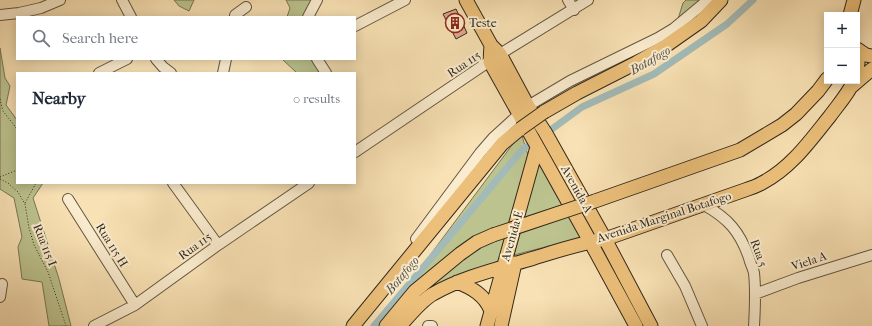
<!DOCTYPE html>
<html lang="en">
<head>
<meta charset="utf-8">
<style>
  body { margin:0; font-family:"IM FELL French Canon",serif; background:#f6f6f7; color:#1f2937 }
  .controls { position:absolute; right:12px; top:12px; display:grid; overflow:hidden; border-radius:0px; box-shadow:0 2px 10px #0003 }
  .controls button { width:36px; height:36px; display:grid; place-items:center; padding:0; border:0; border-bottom:1px solid #e0e1e3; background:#fff; color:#1f2937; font:20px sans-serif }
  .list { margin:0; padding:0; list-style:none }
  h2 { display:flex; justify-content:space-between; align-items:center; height:52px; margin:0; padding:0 16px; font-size:17px }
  h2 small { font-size:13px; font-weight:400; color:#747a83 }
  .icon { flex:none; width:22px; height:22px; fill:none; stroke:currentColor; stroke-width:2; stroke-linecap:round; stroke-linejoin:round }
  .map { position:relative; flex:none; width:872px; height:326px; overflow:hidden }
  .search { position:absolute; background:#fff; box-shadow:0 2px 10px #0003; left:16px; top:16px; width:340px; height:44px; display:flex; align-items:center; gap:10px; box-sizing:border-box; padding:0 14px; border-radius:0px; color:#747a83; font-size:15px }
  .panel { position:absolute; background:#fff; box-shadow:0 2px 10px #0003; left:16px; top:72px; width:340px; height:112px; border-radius:0px }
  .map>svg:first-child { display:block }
</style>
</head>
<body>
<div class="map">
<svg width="872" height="326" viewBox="0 0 872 326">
  <rect width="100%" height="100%" fill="#f8e1b4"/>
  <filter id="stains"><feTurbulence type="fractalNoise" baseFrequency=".005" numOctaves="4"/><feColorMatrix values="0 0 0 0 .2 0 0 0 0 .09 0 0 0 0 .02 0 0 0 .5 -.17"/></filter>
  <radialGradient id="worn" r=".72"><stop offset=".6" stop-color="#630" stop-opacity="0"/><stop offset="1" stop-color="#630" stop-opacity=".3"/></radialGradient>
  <!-- green -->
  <path fill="#bcc38e" stroke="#777656" d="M174,0H194L189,11L179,6Z
    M286,0H317L310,17H287L290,8Z
    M686,0H701L678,19L683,3Z
    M0,48L5,78L10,86L6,105L17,120V183H43L33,198L59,279L71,326H49L42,282L22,279L18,247L22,237L14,198L0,189Z
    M282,59H320L327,69L333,73H297Z
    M521,133L528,155L499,261L437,285L410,282Z
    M538,161L584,237L514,255Z"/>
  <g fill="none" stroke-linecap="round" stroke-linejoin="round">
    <!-- canal -->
    <path stroke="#a2bbb8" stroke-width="7" d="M552,129L582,107L654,74L727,24L753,0
      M374,326L522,150L526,147"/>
  </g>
  <!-- building -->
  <path fill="#e3a88e" stroke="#32281d" d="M456,9L467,33L456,39L443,14Z"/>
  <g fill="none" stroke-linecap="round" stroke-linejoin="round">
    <!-- minor casing -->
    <g stroke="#645643" stroke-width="12">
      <path id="minor" d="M122,0L131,17
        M568,0L574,10
        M0,15L19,13L41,8L60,0
        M235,17V15L246,7
        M308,17L317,0
        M355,26L405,0
        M156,59L163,67L171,73
        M317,59L326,73
        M99,73L127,59
        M223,73L226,59
        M355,152L500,54L588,0
        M173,183L218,245
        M68,199L135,305
        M704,205C728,218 740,232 749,258C750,263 753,268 754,273C756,291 755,308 754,326
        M416,239L480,153L493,138L528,106L570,81L658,38L673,29L708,0
        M667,255L685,286L702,326
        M755,294L798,278L872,255
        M0,297L2,284
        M94,326L135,305L218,245L309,183
        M428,326H432"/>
    </g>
    <!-- major casing -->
    <g stroke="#32281d" stroke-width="15">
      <path id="major" d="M466,0L491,45L500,54L528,106L545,132L605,239L651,326
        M850,15L854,0
        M491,45L490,62L586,234L636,326
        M857,49L866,55L872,56
        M857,55L858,62L857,73
        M852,86L872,69
        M544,112L577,93L636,63L664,47L701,21L721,0
        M595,201L740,150L782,125L796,114L818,91L827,79
        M457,282C472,288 485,295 491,311
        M353,326L502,144L520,129
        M386,326L415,291L460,254L477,242L493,235
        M400,326C408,317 422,300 433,294C462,277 501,268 534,258C557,251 581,243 605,239L745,190C751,188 757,186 762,183C791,168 810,141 830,116C838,105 848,94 854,81
        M487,326L537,147
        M501,326L515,263"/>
    </g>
    <!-- path -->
    <path stroke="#32281d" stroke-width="1" stroke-dasharray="1 2" stroke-linecap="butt" d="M0,99L3,111L17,129
      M0,177L17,170
      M0,179L8,183L18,192L25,204L29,228L34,245L48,272L66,326
      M25,203L36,183"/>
    <!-- minor -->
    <use href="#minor" stroke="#faecce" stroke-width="10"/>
    <!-- major -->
    <use href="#major" stroke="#ecc07a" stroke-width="13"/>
    <!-- major-bridge casing -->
    <g stroke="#32281d" stroke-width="15" stroke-linecap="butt">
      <path id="major-bridge" d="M520,129L544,112
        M493,235L595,201"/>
    </g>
    <!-- major-bridge -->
    <use href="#major-bridge" stroke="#ecc07a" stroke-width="13"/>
  </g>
  <!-- icons -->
  <defs>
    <g id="building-ring" transform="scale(1)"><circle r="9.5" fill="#faecce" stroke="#8f2418" stroke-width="1.5"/><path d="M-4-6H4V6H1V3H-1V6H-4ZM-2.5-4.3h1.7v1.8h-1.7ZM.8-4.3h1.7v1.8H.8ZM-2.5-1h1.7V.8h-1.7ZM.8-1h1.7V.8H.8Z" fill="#8f2418"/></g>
  </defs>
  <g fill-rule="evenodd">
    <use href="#building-ring" x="455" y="23"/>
  </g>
  <g text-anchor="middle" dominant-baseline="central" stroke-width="4" stroke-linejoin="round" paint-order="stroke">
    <!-- poi labels -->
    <g font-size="12" fill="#32281d" stroke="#faecce" text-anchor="start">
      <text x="469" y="23">Teste</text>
    </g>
    <!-- street labels -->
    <g font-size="12" fill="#32281d" stroke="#faecce">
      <text transform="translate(464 64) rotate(-34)">Rua 115</text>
      <text transform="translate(577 189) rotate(61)">Avenida A</text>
      <text transform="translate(664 217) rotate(-18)">Avenida Marginal Botafogo</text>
      <text transform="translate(512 236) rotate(-74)">Avenida E</text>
      <text transform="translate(45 245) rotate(68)">Rua 115 I</text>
      <text transform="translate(112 245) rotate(58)">Rua 115 H</text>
      <text transform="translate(195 246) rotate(-36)">Rua 115</text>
      <text transform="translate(759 253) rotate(70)">Rua 5</text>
      <text transform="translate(809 261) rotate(-18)">Viela A</text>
    </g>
    <!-- water labels -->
    <g font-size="13" font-style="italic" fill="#54544c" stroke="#faecce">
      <text transform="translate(650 60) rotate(-30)">Botafogo</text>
      <text transform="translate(402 275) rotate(-50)">Botafogo</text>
    </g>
  </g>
  <rect width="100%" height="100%" filter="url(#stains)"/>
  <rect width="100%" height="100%" fill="url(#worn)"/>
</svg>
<div class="controls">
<button>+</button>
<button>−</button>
</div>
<div class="search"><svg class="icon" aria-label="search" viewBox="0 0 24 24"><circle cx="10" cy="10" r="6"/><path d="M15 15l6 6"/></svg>Search here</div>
<section class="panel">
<h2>Nearby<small>0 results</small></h2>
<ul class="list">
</ul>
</section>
</div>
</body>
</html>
